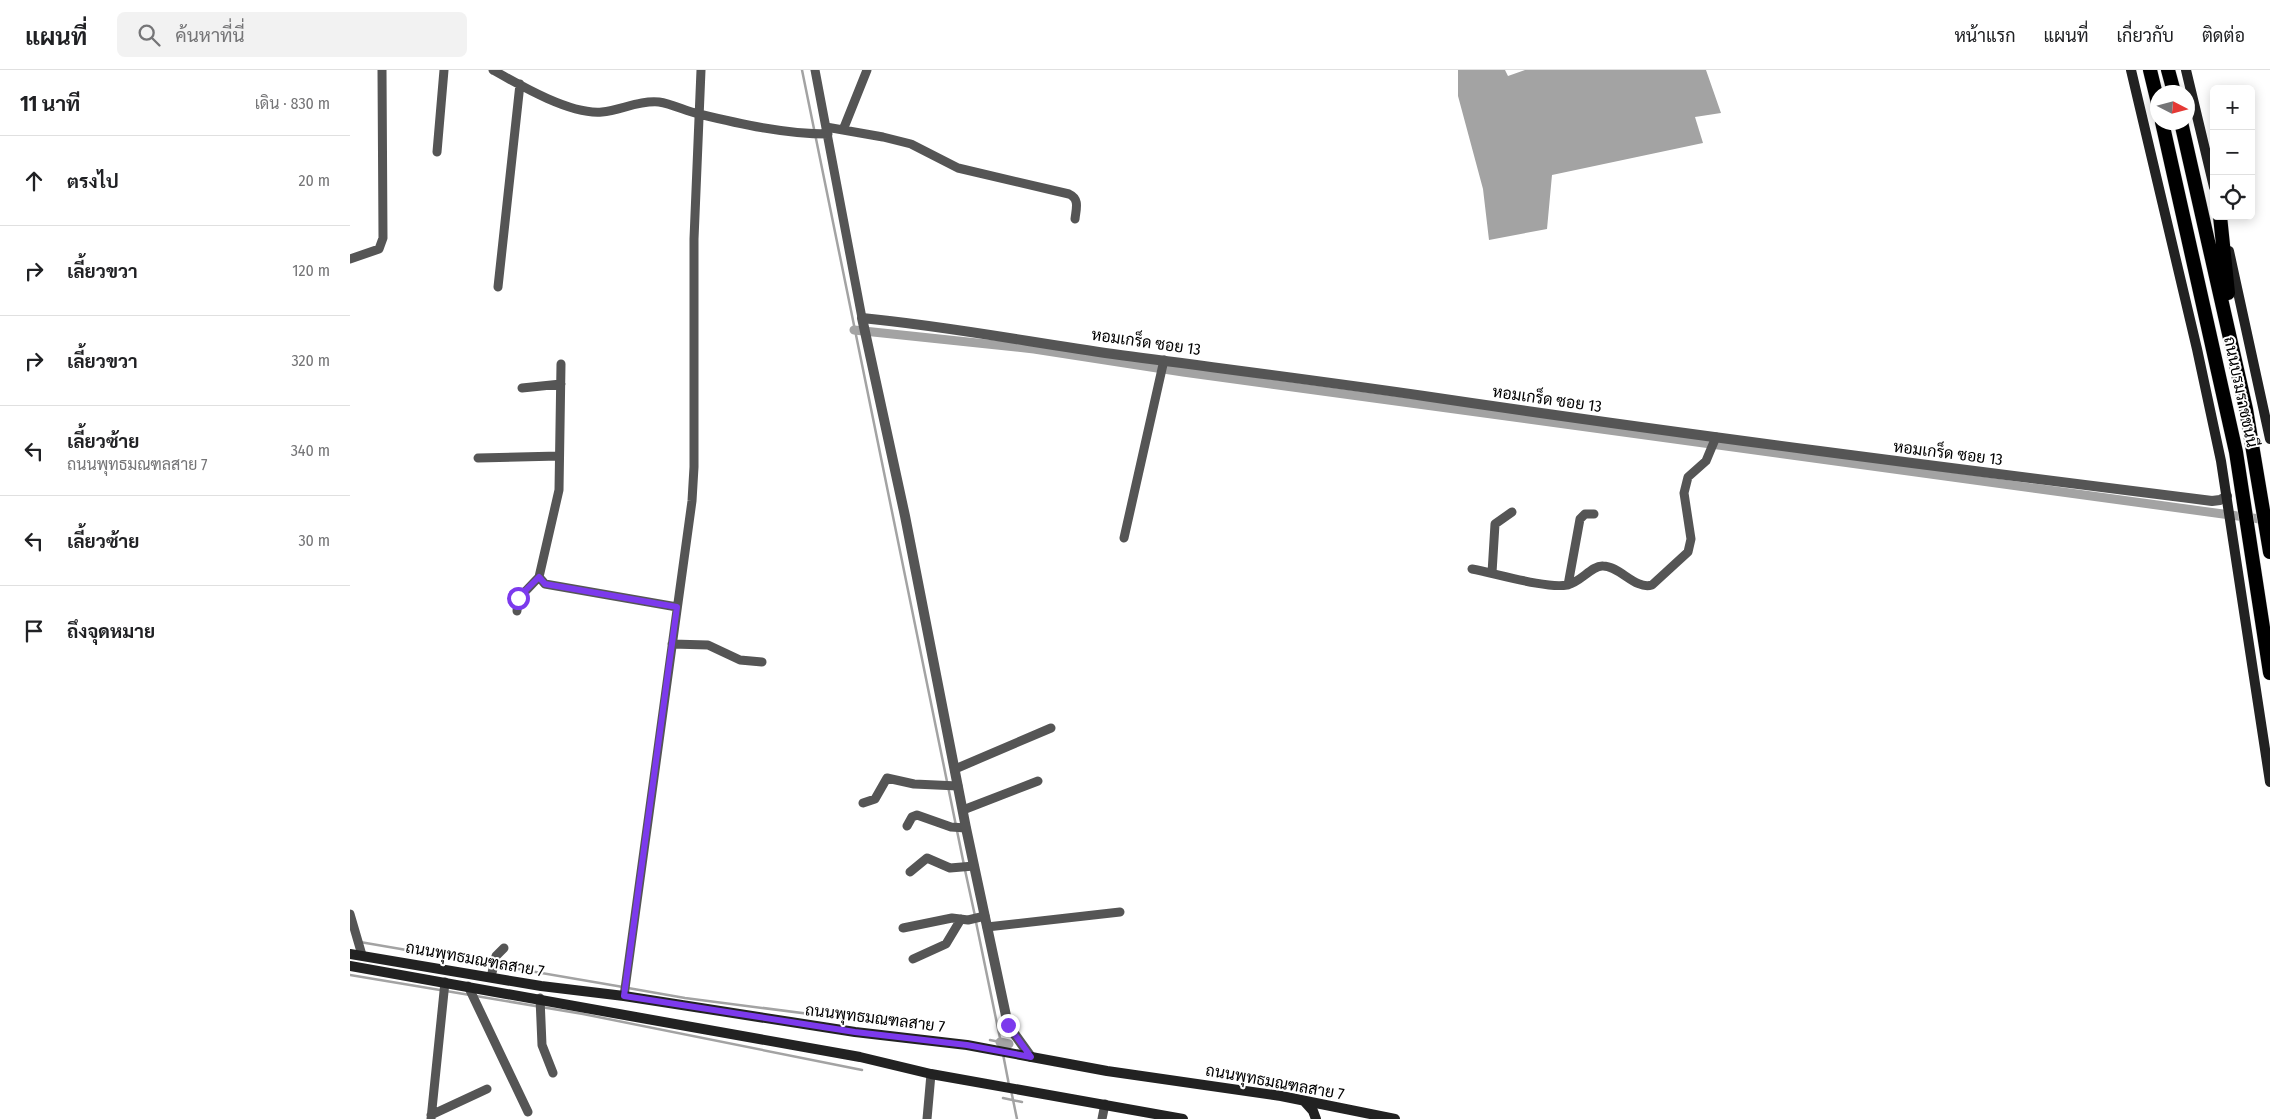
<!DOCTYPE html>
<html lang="th">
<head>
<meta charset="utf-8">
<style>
  body { margin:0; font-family:"Fira Sans Condensed",Sarabun,sans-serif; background:#f2f2f2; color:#202124 }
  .controls { position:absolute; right:15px; top:15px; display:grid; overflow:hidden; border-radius:8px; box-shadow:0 2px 12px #0003 }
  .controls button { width:45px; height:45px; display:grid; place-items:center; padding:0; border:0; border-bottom:1px solid #e0e0e0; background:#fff; color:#202124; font:25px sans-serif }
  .compass { position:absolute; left:1800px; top:15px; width:45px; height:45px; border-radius:50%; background:#fff; box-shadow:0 2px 12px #0003; rotate:96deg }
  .stop { position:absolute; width:15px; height:15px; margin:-11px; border:4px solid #7c3aed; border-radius:50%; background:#fff }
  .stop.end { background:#7c3aed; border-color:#fff; box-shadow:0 1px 5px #0008 }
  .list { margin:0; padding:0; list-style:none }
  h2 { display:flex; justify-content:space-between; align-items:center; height:65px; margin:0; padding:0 20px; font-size:21px }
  h2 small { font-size:16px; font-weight:400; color:#757577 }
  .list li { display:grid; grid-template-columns:32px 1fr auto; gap:15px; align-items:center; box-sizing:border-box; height:90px; padding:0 20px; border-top:1px solid #e0e0e0 }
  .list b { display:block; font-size:19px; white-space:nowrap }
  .list p { margin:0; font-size:16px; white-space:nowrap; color:#757577 }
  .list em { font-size:16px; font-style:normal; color:#757577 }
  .icon { flex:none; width:28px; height:28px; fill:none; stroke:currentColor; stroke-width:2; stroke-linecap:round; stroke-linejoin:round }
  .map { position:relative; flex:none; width:1920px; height:1049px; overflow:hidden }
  header { display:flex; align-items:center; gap:30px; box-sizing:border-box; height:70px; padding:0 25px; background:#fff; border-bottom:1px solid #e0e0e0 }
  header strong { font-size:24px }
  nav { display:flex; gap:28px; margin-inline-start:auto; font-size:18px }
  .search { width:350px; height:45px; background:#f2f2f2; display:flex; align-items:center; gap:12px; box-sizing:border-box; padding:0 18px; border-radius:8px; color:#757577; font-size:19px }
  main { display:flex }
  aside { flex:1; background:#fff }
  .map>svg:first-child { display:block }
</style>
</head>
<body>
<header>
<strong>แผนที่</strong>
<div class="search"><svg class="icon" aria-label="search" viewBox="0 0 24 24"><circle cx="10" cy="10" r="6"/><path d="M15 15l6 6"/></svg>ค้นหาที่นี่</div>
<nav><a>หน้าแรก</a><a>แผนที่</a><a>เกี่ยวกับ</a><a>ติดต่อ</a></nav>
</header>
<main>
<aside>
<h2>11 นาที<small>เดิน · 830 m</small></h2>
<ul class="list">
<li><svg class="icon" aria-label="ahead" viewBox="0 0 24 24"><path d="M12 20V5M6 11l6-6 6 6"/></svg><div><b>ตรงไป</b></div><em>20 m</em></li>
<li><svg class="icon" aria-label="right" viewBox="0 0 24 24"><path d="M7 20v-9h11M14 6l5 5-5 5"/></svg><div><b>เลี้ยวขวา</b></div><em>120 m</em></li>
<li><svg class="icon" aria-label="right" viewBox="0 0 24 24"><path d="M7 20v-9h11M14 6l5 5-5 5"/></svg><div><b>เลี้ยวขวา</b></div><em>320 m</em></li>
<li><svg class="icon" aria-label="left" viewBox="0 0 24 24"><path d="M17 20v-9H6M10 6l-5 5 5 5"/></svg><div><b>เลี้ยวซ้าย</b><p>ถนนพุทธมณฑลสาย 7</p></div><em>340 m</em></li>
<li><svg class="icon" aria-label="left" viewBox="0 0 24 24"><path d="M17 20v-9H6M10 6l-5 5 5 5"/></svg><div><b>เลี้ยวซ้าย</b></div><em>30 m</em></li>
<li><svg class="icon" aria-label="arrive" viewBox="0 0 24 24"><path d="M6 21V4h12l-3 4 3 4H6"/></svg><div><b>ถึงจุดหมาย</b></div></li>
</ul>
</aside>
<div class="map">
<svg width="1920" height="1049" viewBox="0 0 1920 1049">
  <rect width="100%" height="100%" fill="#fff"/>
  <!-- water -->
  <path fill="#a3a3a3" d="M1108,0H1155L1158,6L1175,0H1356L1371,43L1345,47L1353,73L1202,105L1197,159L1139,170L1133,119L1108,26Z"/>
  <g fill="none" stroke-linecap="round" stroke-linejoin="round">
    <!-- stream -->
    <path stroke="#a3a3a3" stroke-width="2.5" d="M452,0L614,795
      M615,800L625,846
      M626,852L652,978
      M10,872L273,917
      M0,905L120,925
      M278,918L335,928L522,952
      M126,926L233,944L512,1000
      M640,970L650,972
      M653,984L659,1015
      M661,1020L667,1049
      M653,1028L672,1032"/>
    <!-- canal -->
    <path stroke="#a3a3a3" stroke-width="9" d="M504,260L684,279L833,302L1917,450
      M650,972L659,974"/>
    <!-- trunk casing -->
    <g stroke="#dbdbdb" stroke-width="15">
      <path id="trunk" d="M1800,0L1808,33
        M1818,0L1824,22
        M1812,52L1886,382L1920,603
        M1831,52L1896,339L1920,482
        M1870,146L1878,223"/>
    </g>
    <!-- minor -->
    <path stroke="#555" stroke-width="9" d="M143,0C171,16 221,45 252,42C271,40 290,30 309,32C322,34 336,41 349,44C390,54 435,64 478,64
      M465,0L512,248
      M476,57L533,67L561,74L608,98L719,124C730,129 726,139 725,149
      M493,60L517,0
      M87,82L94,0
      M0,189L29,179L33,168L32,0
      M148,217L170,14
      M211,294L209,420L189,507L195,514L327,537
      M172,318L211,314
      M128,388L209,386
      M774,468L814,290
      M1122,499C1145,503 1196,519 1217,515C1230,513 1242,495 1253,496C1270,496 1285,520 1302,515L1338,482L1341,469L1334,423L1338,407L1356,391L1366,367
      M1142,503L1145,454L1162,442
      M1218,515L1230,449L1235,444H1244
      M167,541L168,529L189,507
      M322,574L358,575L390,590L412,592
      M605,699L701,658
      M513,733L525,729L537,708L564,714L608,716
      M613,740L688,711
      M557,756L562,747L567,745L601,757L616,758
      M560,802L577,788L600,798L624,796
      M0,844L12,885
      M637,857L770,842
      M553,858L602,848L618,850L635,846
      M563,889L596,874L611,849
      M141,907L146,886L154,878
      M118,916L178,1042
      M274,926L342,431L344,397V169L351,0
      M190,928L192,975L203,1003
      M81,1045L137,1019
      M81,1049L95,912
      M577,1049L581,1004
      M752,1049L755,1034"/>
    <!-- tertiary -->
    <path stroke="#555" stroke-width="10" d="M681,987L658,955L616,758L555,446L512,248C596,256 679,272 763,284C867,298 971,311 1074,326C1336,365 1599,398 1862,431L1870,430L1877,426"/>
    <!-- secondary -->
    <path stroke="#222" stroke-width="10" d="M1781,0L1847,279L1871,391L1920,712
      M1836,0L1864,117
      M1879,181L1920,369
      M0,884L191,916L274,926L505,962L617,975L757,1001L931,1026L1045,1049
      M0,896L510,987L581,1004L833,1049
      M954,1031L963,1041L966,1049"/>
    <!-- trunk -->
    <use href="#trunk" stroke="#000" stroke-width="14"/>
  </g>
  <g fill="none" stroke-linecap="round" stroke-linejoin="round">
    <!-- route -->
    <path stroke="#7c3aed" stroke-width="6" d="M168,528L189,507L195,514L327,537L274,926L505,962L617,975L681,987L658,955"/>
  </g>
  <g text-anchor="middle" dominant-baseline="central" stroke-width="4" stroke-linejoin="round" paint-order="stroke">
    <!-- street labels -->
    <g font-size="16" fill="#000" stroke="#fff">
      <text transform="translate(796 272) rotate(8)">หอมเกร็ด ซอย 13</text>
      <text transform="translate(1891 322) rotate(78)">ถนนบรมราชชนนี</text>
      <text transform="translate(1197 329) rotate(8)">หอมเกร็ด ซอย 13</text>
      <text transform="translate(1598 383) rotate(7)">หอมเกร็ด ซอย 13</text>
      <text transform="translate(125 889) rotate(10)">ถนนพุทธมณฑลสาย 7</text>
      <text transform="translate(525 948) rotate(7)">ถนนพุทธมณฑลสาย 7</text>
      <text transform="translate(925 1012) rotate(10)">ถนนพุทธมณฑลสาย 7</text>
    </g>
  </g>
</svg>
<div class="controls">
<button>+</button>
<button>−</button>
<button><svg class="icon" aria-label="locate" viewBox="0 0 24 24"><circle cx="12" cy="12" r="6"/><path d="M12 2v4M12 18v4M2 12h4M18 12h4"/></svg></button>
</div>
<svg class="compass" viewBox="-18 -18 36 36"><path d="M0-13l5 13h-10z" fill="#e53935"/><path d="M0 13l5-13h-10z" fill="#757577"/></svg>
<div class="stop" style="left:168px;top:528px"></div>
<div class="stop end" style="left:658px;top:955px"></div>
</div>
</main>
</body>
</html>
